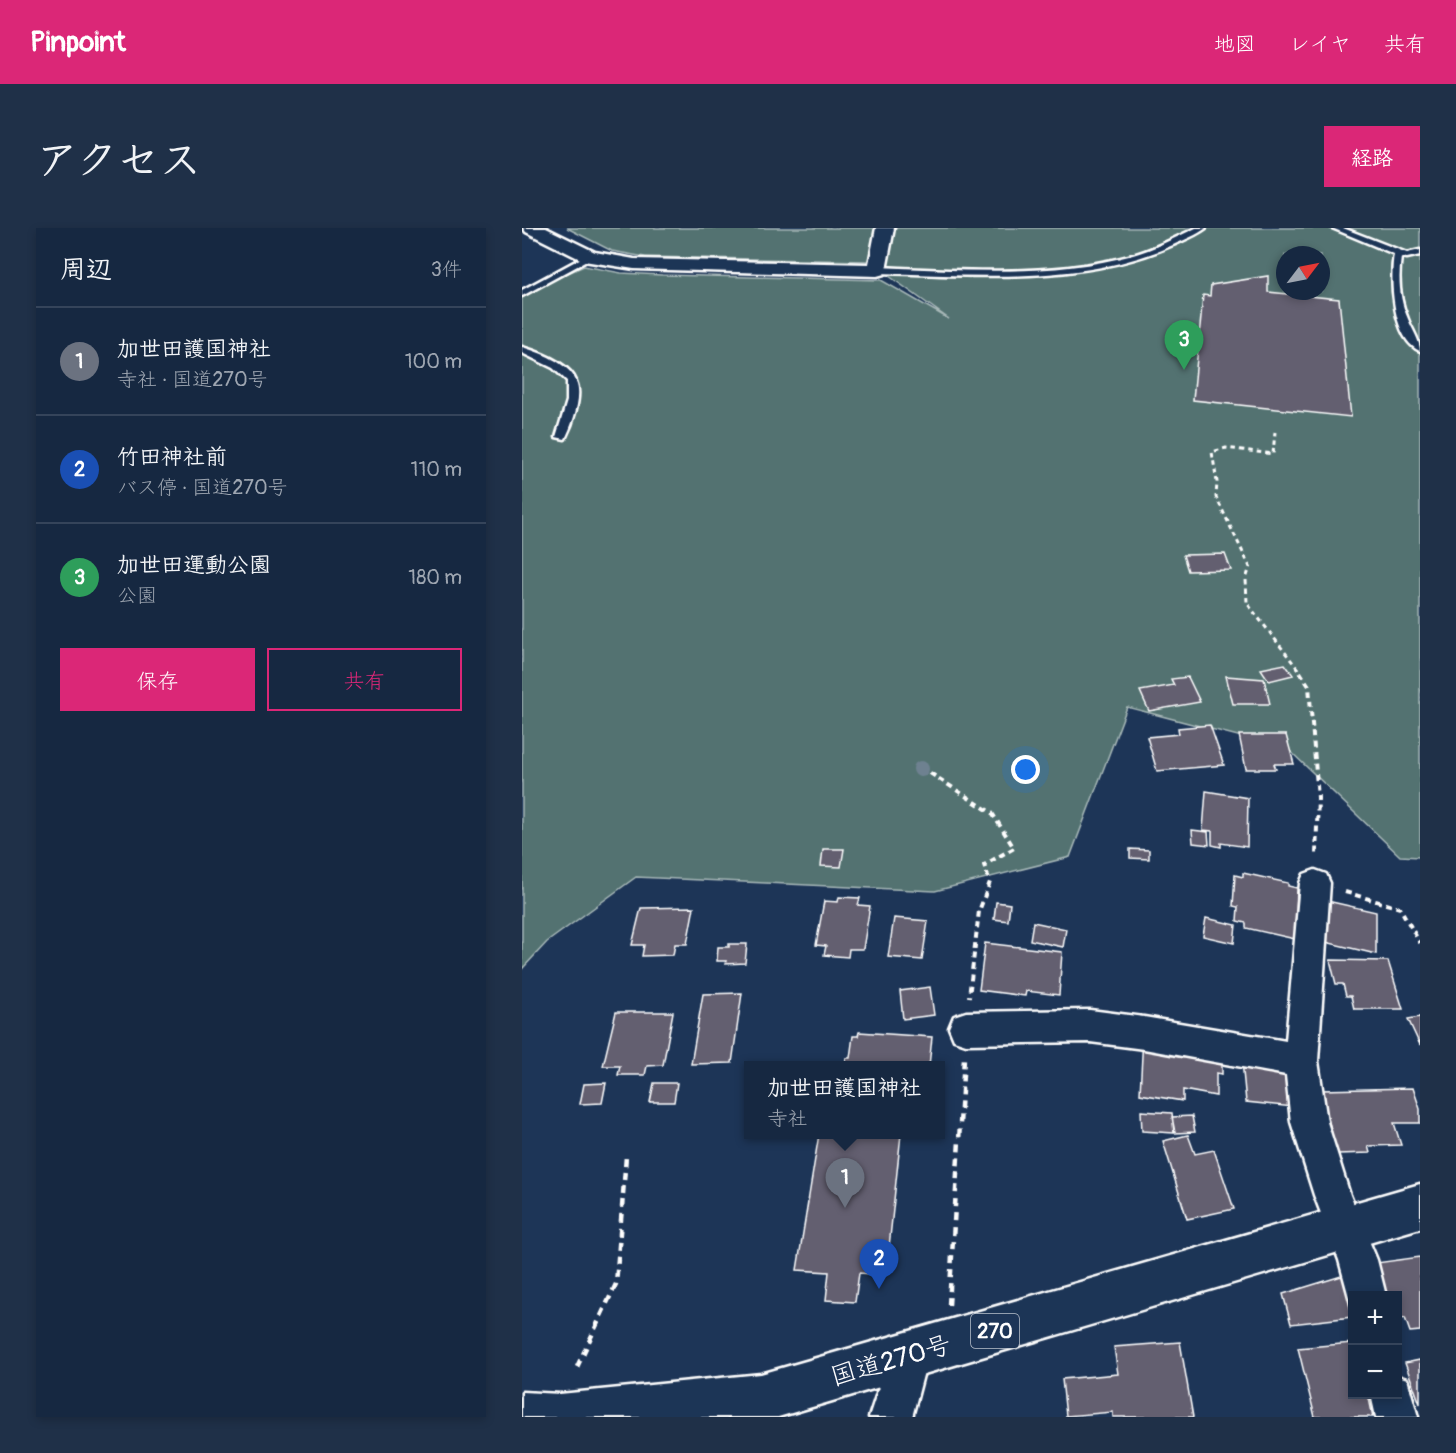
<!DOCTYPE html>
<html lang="ja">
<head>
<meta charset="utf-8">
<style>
  body { margin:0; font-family:Pangolin,"Klee One",sans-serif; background:#1f3048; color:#f1f3f6 }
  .controls { position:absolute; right:18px; bottom:18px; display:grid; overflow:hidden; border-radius:0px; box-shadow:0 3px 9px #0003 }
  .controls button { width:54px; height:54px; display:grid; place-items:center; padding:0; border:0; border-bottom:2px solid #35445a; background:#162841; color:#f1f3f6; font:30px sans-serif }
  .compass { position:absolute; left:754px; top:18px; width:54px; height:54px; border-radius:50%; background:#162841; box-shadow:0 3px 9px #0003; rotate:58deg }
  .you { position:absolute; left:504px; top:542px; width:21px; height:21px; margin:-15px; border:4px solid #fff; border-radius:50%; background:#1a73e8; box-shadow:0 0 0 9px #1a73e833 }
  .badge { display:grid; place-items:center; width:39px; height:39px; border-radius:50%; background:#db2777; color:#fff; font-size:20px; font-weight:700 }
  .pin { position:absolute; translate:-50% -50px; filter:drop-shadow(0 2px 3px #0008) }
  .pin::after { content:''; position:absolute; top:32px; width:21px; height:18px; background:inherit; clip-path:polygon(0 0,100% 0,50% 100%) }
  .popup { position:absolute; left:222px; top:833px; width:201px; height:78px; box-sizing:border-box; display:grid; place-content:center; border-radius:0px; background:#162841; filter:drop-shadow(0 2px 4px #0005); font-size:20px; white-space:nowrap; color:#9ea6b1 }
  .popup b { font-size:22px; color:#f1f3f6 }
  .popup::after { content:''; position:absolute; left:50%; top:100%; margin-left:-12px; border:12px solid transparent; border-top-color:#162841 }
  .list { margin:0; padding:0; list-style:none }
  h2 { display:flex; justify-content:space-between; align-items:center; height:78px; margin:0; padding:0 24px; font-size:26px }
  h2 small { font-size:20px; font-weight:400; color:#9ea6b1 }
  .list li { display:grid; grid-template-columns:39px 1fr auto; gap:18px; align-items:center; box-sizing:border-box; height:108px; padding:0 24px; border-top:2px solid #35445a }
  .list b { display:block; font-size:22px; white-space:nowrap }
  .list p { margin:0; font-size:20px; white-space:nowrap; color:#9ea6b1 }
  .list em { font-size:20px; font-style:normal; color:#9ea6b1 }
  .actions { display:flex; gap:12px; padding:18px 24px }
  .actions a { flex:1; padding:14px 0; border:2px solid #db2777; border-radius:0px; text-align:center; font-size:21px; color:#db2777 }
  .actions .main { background:#db2777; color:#fff }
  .map { position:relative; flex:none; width:898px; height:1189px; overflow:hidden; border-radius:0px }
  header { display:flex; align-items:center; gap:36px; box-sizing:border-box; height:84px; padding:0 30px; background:#db2777; color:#fff }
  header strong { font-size:28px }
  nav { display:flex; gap:33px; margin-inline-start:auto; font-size:21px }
  .intro { display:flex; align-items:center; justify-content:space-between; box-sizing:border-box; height:144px; padding:0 36px }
  h1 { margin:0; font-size:42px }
  .button { padding:15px 27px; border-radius:0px; background:#db2777; color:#fff; font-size:21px; font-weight:700 }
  main { display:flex; gap:36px; padding:0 36px }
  aside { flex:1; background:#162841; border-radius:0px; box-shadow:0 3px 9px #0003 }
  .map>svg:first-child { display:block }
</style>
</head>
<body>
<header>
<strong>Pinpoint</strong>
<nav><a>地図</a><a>レイヤ</a><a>共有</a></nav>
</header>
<div class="intro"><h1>アクセス</h1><a class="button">経路</a></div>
<main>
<aside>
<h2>周辺<small>3件</small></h2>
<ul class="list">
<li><span class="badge" style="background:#6b7280">1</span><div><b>加世田護国神社</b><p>寺社 · 国道270号</p></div><em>100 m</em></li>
<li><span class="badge" style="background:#1a4fb4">2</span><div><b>竹田神社前</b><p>バス停 · 国道270号</p></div><em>110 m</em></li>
<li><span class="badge" style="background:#2e9e5b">3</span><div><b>加世田運動公園</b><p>公園</p></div><em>180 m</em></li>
</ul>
<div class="actions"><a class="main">保存</a><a>共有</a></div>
</aside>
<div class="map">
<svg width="898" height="1189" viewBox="0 0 898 1189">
  <rect width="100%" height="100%" fill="#1d3557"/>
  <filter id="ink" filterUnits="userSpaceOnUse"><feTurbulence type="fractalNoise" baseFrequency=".0167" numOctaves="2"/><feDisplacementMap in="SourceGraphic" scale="12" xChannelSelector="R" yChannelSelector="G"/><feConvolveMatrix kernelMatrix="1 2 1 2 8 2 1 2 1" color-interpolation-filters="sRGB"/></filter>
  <g filter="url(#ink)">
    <!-- green -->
    <path fill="#527271" stroke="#a8b8b8" stroke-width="1.5" fill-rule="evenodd" d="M45,0H898V629L878,628L766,521L605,479L548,629L413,663L114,649L25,714L0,741V65L62,38L99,45L140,47L359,52L427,91L346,33L123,29L90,23ZM763,27H799V63H763Z"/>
    <!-- building -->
    <path fill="#635e70" stroke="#fff" stroke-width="1.5" d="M746,48V64L817,71L829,189L671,172L681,67L688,68L689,57Z
      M703,326L709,342L666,343L661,327Z
      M763,436L771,447L747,453L739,441Z
      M704,448L742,451L748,476H711Z
      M666,449L678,474L627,483L618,463L652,457L649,451Z
      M688,497L702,537L635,543L625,509L657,506L656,500Z
      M717,507H764L772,536H752L754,541H724Z
      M684,563L726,570L725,619L699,615V619L690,617V603L681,602Z
      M670,602L686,604L687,617L671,615Z
      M301,621H322L319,639L299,638Z
      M608,621L627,622V631L608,630Z
      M721,645L766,655V658L775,660L773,711L724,700V695L715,693L716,679L711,678L713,647L721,649Z
      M317,669L338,670L336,677L348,678L341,721H327L326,729L302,727L304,718L294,717L302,673L316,674Z
      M801,672L854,684V726L799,713Z
      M474,674L488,676L486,693L472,691Z
      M172,679L165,716H153L151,727L120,728L122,717H110L119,680Z
      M372,690L406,693L400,732L366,729Z
      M684,690L714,697L712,715L681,708Z
      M511,694L544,701L541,719L508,712Z
      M463,715L540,724L537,767L504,763L503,768L457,762Z
      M207,716H225L223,735L203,736L204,733H195L196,719H207Z
      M808,732L866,733L881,781H832L829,768H824L821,756H814Z
      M408,759L412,787L381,791L378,763Z
      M220,765L210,835L169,836L181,766Z
      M94,784H151L141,837L125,838L123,847H96L98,838H81Z
      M898,789V817L886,791Z
      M337,804L410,809L407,838H323L324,830H328L331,808H336Z
      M621,809L700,822V846L694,845V868L661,862V873L618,866Z
      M720,833L766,837L771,879L724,874Z
      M84,855L80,875L58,876L62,856Z
      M132,855H155L152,874H128Z
      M891,860L898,881V895H872L879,917L846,918L848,925L815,926L799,862Z
      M619,883L650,885L652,905L620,903Z
      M670,888L673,904L653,905L650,889Z
      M297,906H379L364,1047L337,1045L333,1074L304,1072L307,1044L275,1042Z
      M666,907L673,926L692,922L712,981L665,991L641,913Z
      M898,1029V1103L888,1104L883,1090L876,1092V1068H865L854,1035Z
      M826,1046L830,1068V1089L769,1096L761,1066Z
      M658,1114L671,1189H591V1184L544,1188L540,1151L596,1146L592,1119Z
      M830,1115V1166H846L851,1189H793L776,1120Z
      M898,1132V1176L883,1135Z"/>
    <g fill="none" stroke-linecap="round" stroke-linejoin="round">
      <!-- lane casing -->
      <g stroke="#fff" stroke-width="5">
        <path id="lane" d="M674,0H684C675,7 662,12 651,17C559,58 453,47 355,45L351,42L355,39C439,42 528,50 611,27C632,21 653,10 674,0Z
          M810,0H821L885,25L898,22V27L885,30L879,29C876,50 877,71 886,91C890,102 898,112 898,123C870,111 868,51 872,26Z
          M65,27L72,29L0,68V62Z
          M0,119C17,124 47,135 54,153C61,168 50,197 43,211L34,209L45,173V153L31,140L0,125Z"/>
      </g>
      <!-- street casing -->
      <g stroke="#fff" stroke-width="5">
        <path id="street" d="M793,642L804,646L808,655L796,833L805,894L828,967L855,1032L864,1068H830V1080L817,1032L792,967L769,894L764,847L622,821L568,814L444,816L432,812L427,800L432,788L444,784L568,782L622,789L764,813L778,655L782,646Z
          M386,1108L400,1114L406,1128L390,1189H347L372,1114Z
          M876,1148L885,1151L896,1189H854L849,1166H876Z"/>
      </g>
      <!-- secondary casing -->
      <g stroke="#fff" stroke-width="5">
        <path id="secondary" d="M1,0H24L73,24L112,31L347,36L354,0H372L364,42L362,46L355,48L112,41L62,33L4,4Z"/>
      </g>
      <!-- highway casing -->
      <g stroke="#fff" stroke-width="5">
        <path id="highway" d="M898,956V1000L256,1189H0V1164L38,1166L239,1146Z"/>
      </g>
      <!-- path-far2 -->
      <path stroke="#fff" stroke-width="3" stroke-dasharray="4.5 4" stroke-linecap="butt" d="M753,204L751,226L704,220L690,224L695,254L694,269L728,339L724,351L725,375L779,445"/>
      <!-- path-far1 -->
      <path stroke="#fff" stroke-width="4" stroke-dasharray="6 4.5" stroke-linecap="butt" d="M778,444L787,458L796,570L794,627
        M408,545L470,585L492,620L462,637L468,654L457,683L447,769
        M823,664L878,680L898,715"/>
      <!-- path -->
      <path stroke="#fff" stroke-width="4.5" stroke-dasharray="8 6" stroke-linecap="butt" d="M427,1077L442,830
        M55,1139L94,1056L104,928"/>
      <!-- lane -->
      <use href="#lane" fill="#1d3557" fill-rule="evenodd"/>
      <!-- street -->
      <use href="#street" fill="#1d3557" fill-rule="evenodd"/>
      <!-- secondary -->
      <use href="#secondary" fill="#1d3557" fill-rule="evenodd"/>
      <!-- highway -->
      <use href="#highway" fill="#1d3557" fill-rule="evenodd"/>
    </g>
    <!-- trees -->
    <circle fill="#6e8190" cx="399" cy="541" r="8"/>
  </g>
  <g text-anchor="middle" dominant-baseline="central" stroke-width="4.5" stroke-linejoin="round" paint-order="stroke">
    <!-- shield labels -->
    <rect fill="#1d3557" stroke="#bbc2cd" stroke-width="1.5" x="449" y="1086" width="48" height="34" rx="4.5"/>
    <g font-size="20" font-weight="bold" fill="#fff">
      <text x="473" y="1103">270</text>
    </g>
    <!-- near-street labels -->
    <g font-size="26" fill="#fff" stroke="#1d3557">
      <text transform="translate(369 1133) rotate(-16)">国道270号</text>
    </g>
  </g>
</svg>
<div class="controls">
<button>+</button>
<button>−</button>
</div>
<svg class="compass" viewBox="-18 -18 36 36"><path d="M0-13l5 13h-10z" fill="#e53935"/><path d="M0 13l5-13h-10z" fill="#9ea6b1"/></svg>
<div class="you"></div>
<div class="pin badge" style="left:323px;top:980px;background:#6b7280">1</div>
<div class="popup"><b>加世田護国神社</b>寺社</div>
<div class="pin badge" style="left:357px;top:1061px;background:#1a4fb4">2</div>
<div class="pin badge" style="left:662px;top:142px;background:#2e9e5b">3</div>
</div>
</main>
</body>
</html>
